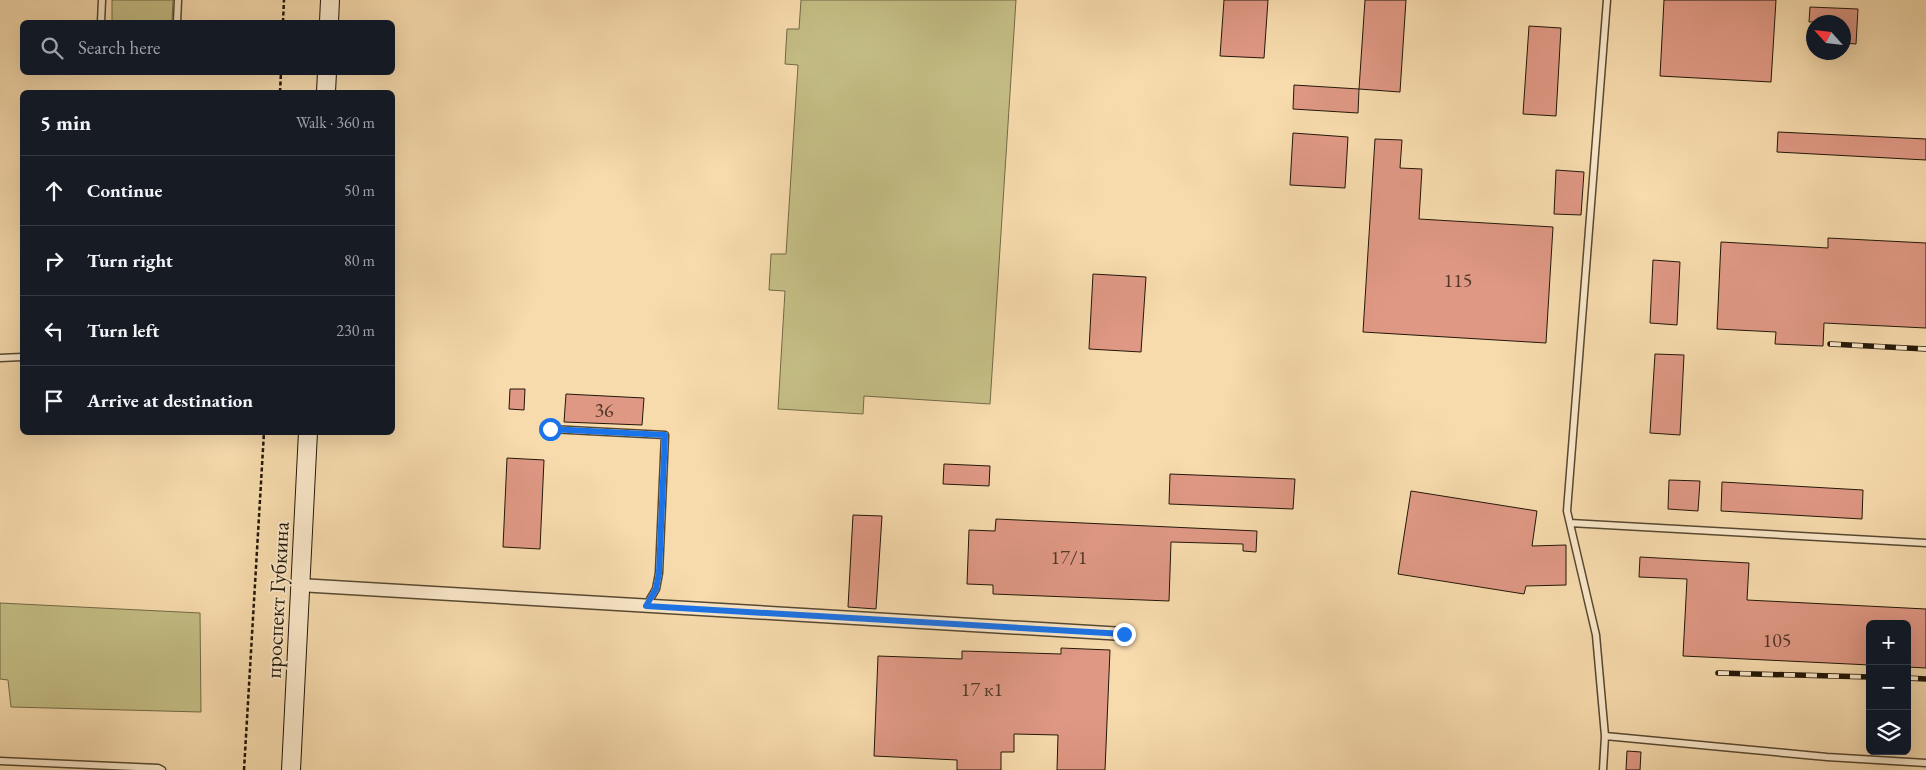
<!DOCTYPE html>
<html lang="en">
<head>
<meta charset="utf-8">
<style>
  body { margin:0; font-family:"EB Garamond",serif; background:#242831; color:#f1f3f6 }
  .controls { position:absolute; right:15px; bottom:15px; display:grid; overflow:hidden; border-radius:8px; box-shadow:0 5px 20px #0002 }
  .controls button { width:45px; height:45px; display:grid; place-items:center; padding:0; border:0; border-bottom:1px solid #363941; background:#171b24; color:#f1f3f6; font:25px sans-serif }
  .compass { position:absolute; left:1806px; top:15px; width:45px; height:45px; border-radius:50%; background:#171b24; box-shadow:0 5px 20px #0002; rotate:297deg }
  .stop { position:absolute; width:15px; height:15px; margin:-11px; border:4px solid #1a73e8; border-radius:50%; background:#fff }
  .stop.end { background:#1a73e8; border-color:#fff; box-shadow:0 1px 5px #0008 }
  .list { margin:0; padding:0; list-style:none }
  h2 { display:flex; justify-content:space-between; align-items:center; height:65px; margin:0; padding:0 20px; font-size:21px }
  h2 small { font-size:16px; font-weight:400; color:#9ea1a6 }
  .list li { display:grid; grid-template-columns:32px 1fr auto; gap:15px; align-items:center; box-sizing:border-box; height:70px; padding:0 20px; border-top:1px solid #363941 }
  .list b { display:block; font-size:19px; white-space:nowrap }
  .list em { font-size:16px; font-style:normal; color:#9ea1a6 }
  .icon { flex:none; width:28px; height:28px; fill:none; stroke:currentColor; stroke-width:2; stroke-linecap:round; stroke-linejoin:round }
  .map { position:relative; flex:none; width:1926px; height:770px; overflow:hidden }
  .search { position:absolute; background:#171b24; box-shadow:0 5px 20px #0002; left:20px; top:20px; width:375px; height:55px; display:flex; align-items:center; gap:12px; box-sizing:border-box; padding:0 18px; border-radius:8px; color:#9ea1a6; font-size:19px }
  .panel { position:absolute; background:#171b24; box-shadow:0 5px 20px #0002; left:20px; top:90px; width:375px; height:345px; border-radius:8px }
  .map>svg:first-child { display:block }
</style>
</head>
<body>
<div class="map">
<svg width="1926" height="770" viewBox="0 0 1926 770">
  <rect width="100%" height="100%" fill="#f7dbad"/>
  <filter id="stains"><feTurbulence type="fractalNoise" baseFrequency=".004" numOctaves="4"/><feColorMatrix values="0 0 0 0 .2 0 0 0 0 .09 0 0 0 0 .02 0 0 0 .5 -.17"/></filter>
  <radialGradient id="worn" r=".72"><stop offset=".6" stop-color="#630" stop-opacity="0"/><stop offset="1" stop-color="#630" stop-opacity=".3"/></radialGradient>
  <!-- green -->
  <path fill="#c4be85" stroke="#736a46" d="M112,0H173L172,22H112Z
    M801,0H1016L990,404L864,396L863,414L778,409L785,291L769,290L771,254H786L798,65L785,64L787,29H799Z
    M0,603L200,613L201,712L11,707L8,680L0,679Z"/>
  <!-- building -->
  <path fill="#df9884" stroke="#221708" d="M1224,0H1268L1264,58L1220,56Z
    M1365,0H1406L1400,92L1359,89Z
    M1664,0H1776L1771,82L1660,76Z
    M1810,7L1858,9L1856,44L1844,43V22H1809Z
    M1529,26L1561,28L1556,116L1523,114Z
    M1294,85L1359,89L1358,113L1293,109Z
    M1778,132L1926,139V160L1777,152Z
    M1293,133L1348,137L1345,188L1290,185Z
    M1375,139L1402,140L1400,168L1422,169L1419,219L1553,227L1546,343L1363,332Z
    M1556,170L1584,172L1581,215L1554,214Z
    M1828,238L1926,243V328L1824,323L1823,346L1775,344L1776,332L1717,329L1721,242L1828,248Z
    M1653,260L1680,262L1677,325L1650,323Z
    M1093,274L1146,277L1141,352L1089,349Z
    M1655,354L1684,355L1680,435L1650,433Z
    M510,389H525L524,410L509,409Z
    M566,394L644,398L642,425L564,422Z
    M507,458L544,460L540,549L503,547Z
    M944,464L990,466L989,486L943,484Z
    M1170,474L1295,479L1293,509L1169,504Z
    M1669,480L1700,481L1698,511L1668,509Z
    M1722,482L1863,490L1862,519L1721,511Z
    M1411,491L1537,511L1532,546L1566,545V585L1526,586L1524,594L1398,574Z
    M853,515L882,516L876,609L848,607Z
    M996,519L1257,531L1256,552L1243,551V544L1171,542L1169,601L993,594V585L967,584L969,530L995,531Z
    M1640,557L1749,563L1747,600L1926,609V668L1907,667V624H1870V665L1683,656L1687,579L1639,577Z
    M1061,648L1110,650L1105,770H1057L1058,735L1014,734V752H1001V770H957V760L874,756L878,656L962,659V651L1061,654Z
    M1627,751L1641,752L1640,770H1626Z"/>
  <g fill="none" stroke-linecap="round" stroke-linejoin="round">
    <!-- lane casing -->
    <g stroke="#574831" stroke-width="9">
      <path id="lane" d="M101,22L102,0
        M177,22L178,0
        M0,358L22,357
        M550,429L665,435L659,573L656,589L646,606
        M1570,523L1926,543
        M1605,736L1827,757L1926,763
        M0,761L158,768L162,770
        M1603,770L1605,736L1596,635L1567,511L1607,0"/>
    </g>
    <!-- street casing -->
    <g stroke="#574831" stroke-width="15">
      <path id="street" d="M299,585L1124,634"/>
    </g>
    <!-- secondary casing -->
    <g stroke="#221708" stroke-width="20">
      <path id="secondary" d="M329,22L330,0
        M326,92L327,72
        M291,770L308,432"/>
    </g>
    <!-- path -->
    <path stroke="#221708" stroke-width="2.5" stroke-dasharray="4 2.5" stroke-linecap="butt" d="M283,22L284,0
      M280,92L281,72
      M244,770L264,432"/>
    <!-- lane -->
    <use href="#lane" stroke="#fae8ca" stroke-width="6"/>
    <!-- street -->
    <use href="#street" stroke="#fae8ca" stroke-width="12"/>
    <!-- secondary -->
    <use href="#secondary" stroke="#fae8ca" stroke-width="18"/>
    <!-- rail casing -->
    <g stroke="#221708" stroke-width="5.5">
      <path id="rail" d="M1830,344L1926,349
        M1718,673L1870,677
        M1907,678L1926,679"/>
    </g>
    <!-- rail -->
    <use href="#rail" stroke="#fae8ca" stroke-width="4" stroke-dasharray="11" stroke-linecap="butt"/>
  </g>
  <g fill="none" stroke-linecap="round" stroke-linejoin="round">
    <!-- route -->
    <path stroke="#1a73e8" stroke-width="6" d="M550,429L665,435L659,573L656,589L646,606L1124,634"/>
  </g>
  <g text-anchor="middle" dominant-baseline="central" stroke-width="4" stroke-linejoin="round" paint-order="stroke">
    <!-- number labels -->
    <g font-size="20" fill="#513727">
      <text x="1458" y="280">115</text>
      <text x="604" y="410">36</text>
      <text x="1069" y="557">17/1</text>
      <text x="1777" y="640">105</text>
      <text x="982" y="689">17 к1</text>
    </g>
    <!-- street labels -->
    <g font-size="22" fill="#221708" stroke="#fae8ca">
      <text transform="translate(277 600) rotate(-87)">проспект Губкина</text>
    </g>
  </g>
  <rect width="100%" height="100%" filter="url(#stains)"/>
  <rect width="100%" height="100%" fill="url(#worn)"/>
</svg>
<div class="controls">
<button>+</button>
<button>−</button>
<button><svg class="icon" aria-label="layers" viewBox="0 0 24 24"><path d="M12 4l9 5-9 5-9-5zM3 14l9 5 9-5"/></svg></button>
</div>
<svg class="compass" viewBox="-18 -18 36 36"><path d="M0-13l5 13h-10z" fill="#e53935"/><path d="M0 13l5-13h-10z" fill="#9ea1a6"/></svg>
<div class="stop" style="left:550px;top:429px"></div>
<div class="stop end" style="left:1124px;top:634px"></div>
<div class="search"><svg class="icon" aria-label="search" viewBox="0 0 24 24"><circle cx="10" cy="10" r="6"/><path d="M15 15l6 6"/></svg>Search here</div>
<section class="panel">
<h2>5 min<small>Walk · 360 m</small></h2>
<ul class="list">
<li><svg class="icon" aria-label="ahead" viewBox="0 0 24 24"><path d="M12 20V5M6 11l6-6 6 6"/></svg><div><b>Continue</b></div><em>50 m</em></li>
<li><svg class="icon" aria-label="right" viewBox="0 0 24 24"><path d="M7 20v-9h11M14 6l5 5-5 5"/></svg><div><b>Turn right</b></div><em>80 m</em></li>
<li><svg class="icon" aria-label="left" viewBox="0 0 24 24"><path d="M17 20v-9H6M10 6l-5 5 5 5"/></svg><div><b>Turn left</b></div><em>230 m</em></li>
<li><svg class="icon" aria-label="arrive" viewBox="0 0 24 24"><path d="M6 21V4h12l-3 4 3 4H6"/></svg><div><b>Arrive at destination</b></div></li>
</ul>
</section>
</div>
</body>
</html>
